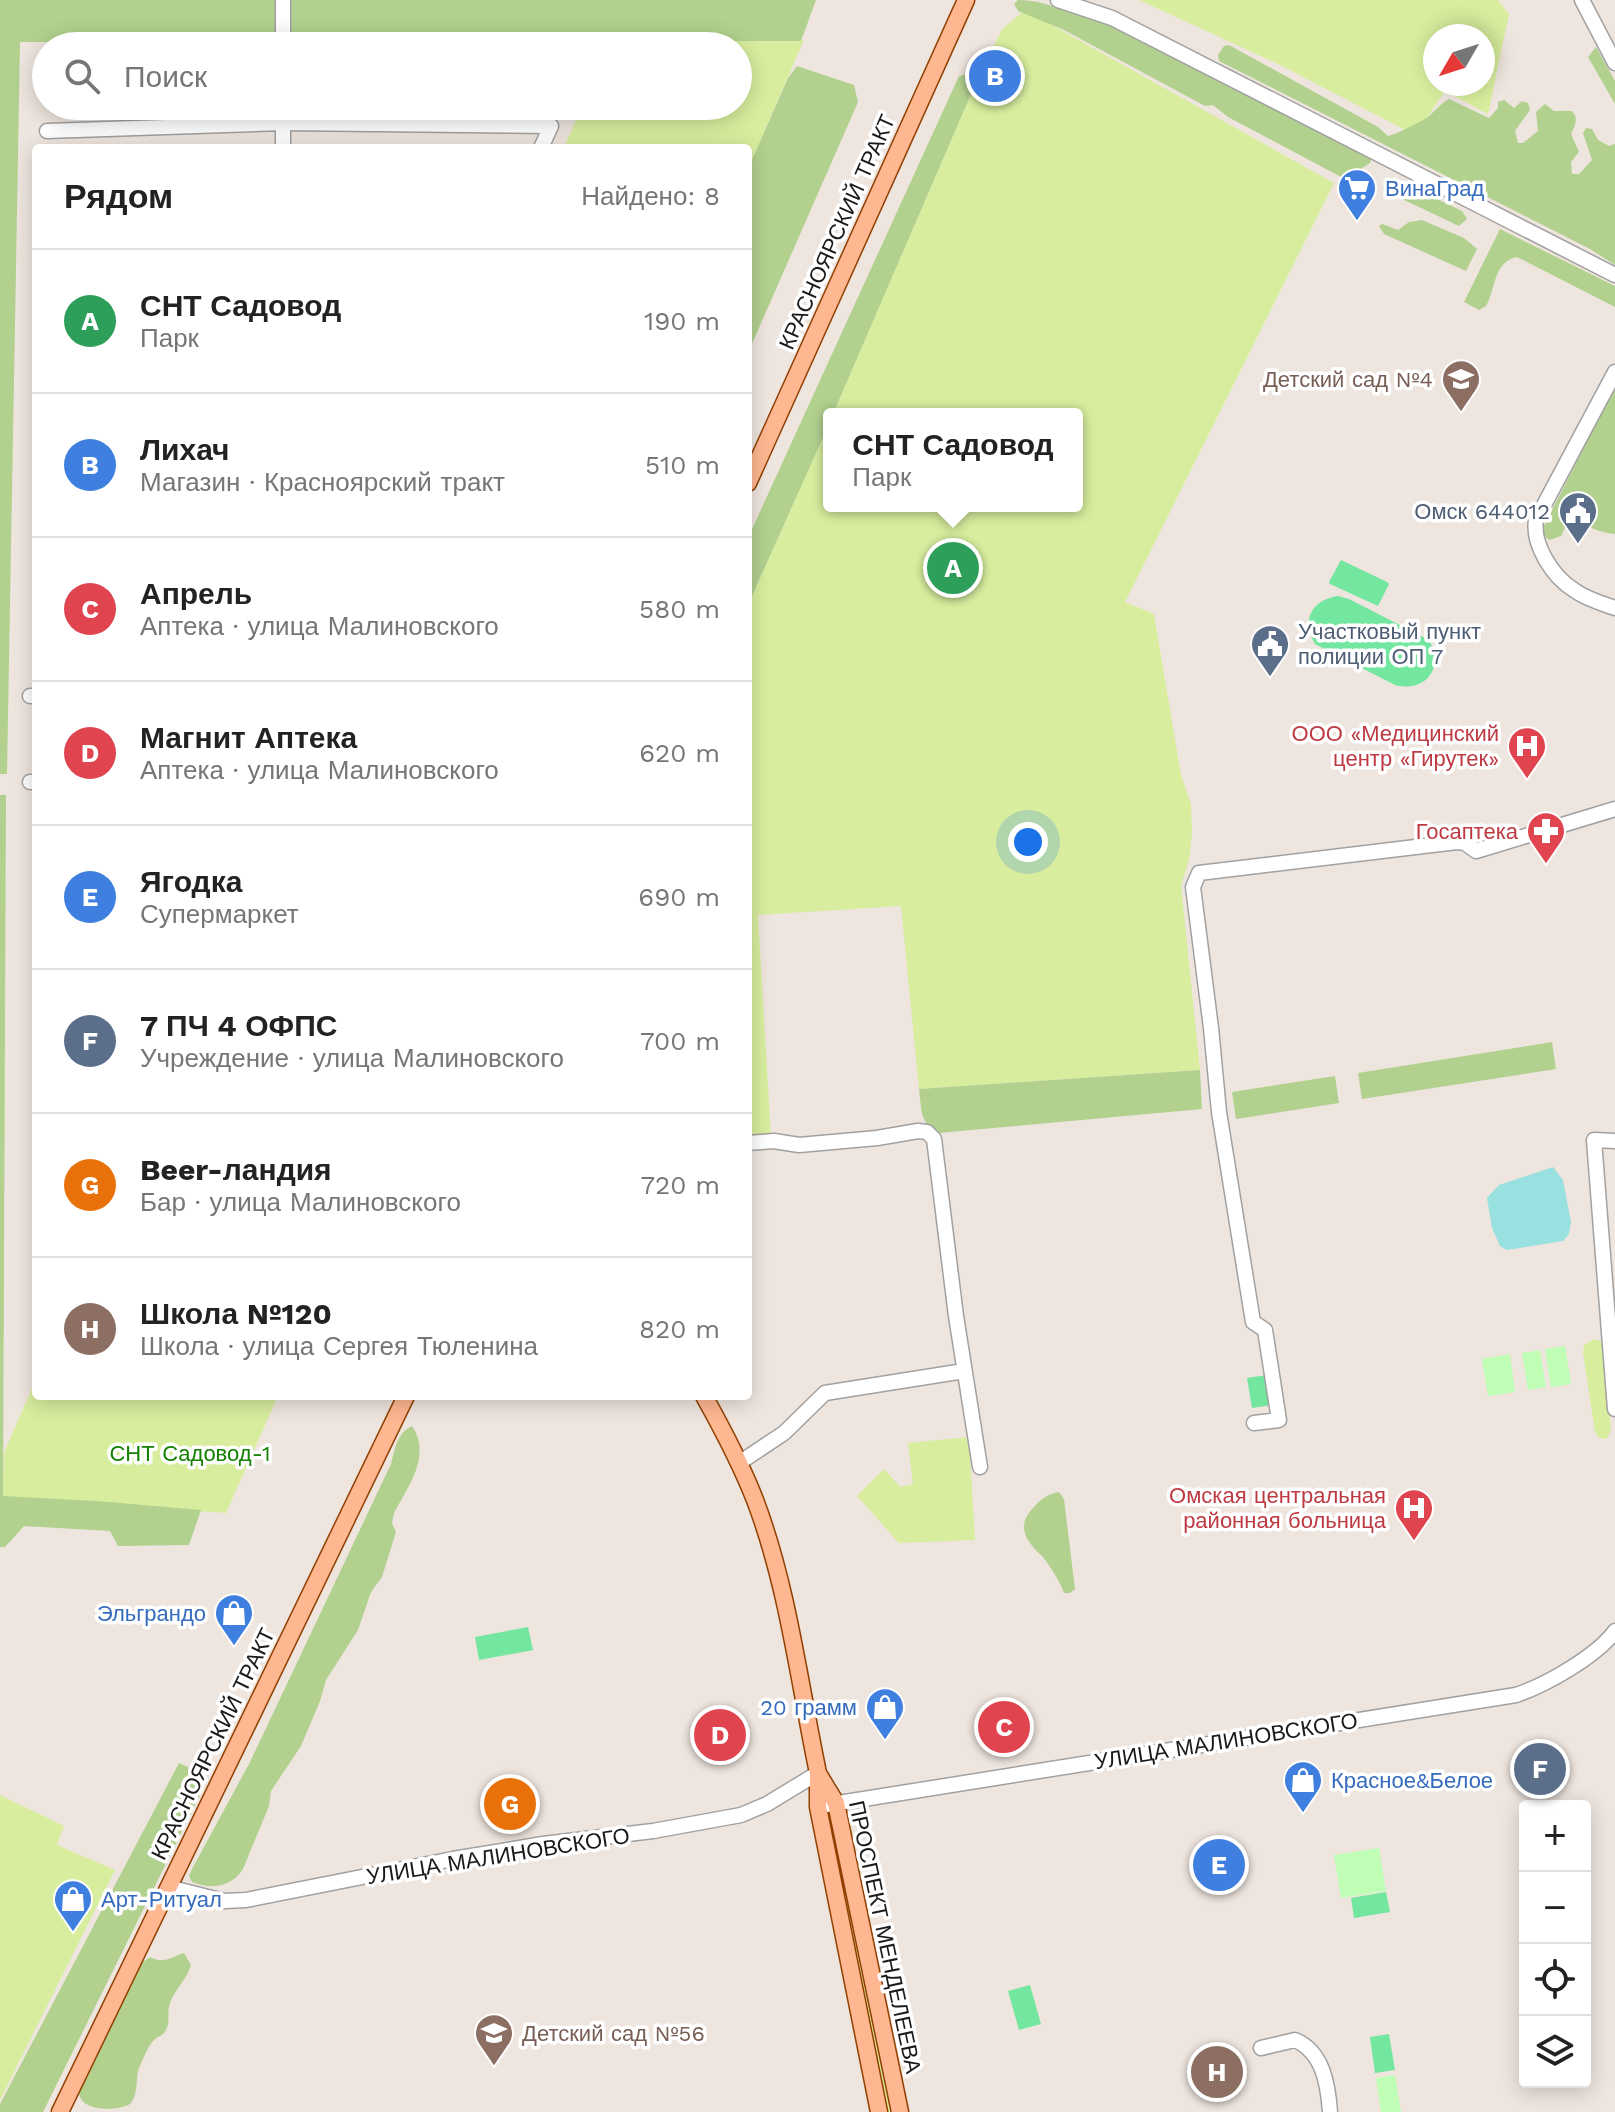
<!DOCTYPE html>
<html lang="ru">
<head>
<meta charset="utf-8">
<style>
  body { margin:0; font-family:"Work Sans",sans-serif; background:#f6f6f6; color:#222 }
  .controls { position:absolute; right:24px; bottom:24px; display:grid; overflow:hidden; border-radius:8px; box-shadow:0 4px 20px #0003 }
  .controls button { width:72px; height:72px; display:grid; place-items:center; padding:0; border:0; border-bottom:2px solid #e0e0e0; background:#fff; color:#222; font:40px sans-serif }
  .compass { position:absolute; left:1423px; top:24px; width:72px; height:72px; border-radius:50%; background:#fff; box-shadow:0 4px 20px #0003; rotate:231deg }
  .you { position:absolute; left:1028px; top:842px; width:28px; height:28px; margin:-20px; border:6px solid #fff; border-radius:50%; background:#1a73e8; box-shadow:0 0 0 12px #1a73e833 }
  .badge { display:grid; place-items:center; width:52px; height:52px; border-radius:50%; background:#0b8043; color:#fff; font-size:26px; font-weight:700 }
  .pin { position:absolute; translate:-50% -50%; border:4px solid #fff; box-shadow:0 2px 8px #0006 }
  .popup { position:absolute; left:823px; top:408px; width:260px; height:104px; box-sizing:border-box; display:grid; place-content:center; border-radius:8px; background:#fff; filter:drop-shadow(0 2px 6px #0005); font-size:26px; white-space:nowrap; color:#767676 }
  .popup b { font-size:30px; color:#222 }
  .popup::after { content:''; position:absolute; left:50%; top:100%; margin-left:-16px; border:16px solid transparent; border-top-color:#fff }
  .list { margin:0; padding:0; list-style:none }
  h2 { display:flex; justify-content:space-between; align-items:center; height:104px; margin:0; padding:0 32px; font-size:34px }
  h2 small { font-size:26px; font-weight:400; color:#767676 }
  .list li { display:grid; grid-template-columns:52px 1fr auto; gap:24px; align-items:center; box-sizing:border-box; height:144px; padding:0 32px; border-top:2px solid #e0e0e0 }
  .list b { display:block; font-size:30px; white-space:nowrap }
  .list p { margin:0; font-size:26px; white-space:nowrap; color:#767676 }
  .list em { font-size:26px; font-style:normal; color:#767676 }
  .icon { flex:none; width:44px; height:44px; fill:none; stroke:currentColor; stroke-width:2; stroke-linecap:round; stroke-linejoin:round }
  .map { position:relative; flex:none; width:1615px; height:2112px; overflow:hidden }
  .search { position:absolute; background:#fff; box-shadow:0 4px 20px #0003; left:32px; top:32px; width:720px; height:88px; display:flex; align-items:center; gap:20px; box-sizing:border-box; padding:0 28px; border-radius:44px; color:#767676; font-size:30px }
  .panel { position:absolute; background:#fff; box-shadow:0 4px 20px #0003; left:32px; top:144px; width:720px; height:1256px; border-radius:8px }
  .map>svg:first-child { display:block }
</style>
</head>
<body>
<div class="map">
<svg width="1615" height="2112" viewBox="0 0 1615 2112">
  <rect width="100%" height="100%" fill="#eee5de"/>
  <!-- grass -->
  <path fill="#d8ee9e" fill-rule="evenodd" d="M1139,0H1498L1509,14L1488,114L1445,91L1415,135L1276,63ZM1435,36H1483V84H1435Z
    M1025,10L1334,183L1125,602L1154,614L1181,775L1191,804L1192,834L1189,861L1181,885L1200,1070L919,1089L901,906L758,915L771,1138L748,1140V605L829,424V506H1077V414H833L978,78L1002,29Z
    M804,40L748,169V148H564L582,106H738V46H607L609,43Z
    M1594,1339L1602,1342L1605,1349L1611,1431L1606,1439L1599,1438L1595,1432L1583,1353L1584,1345Z
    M36,1379V1396H278L226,1513L3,1497L4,1453Z
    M969,1437L975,1540L899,1543L857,1496L884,1469L900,1487L913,1484L908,1443Z
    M0,1795L64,1826L57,1845L115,1870L0,2100Z
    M834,1831L893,2112H887L829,1832Z"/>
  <!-- forest -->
  <path fill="#b2d18f" d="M0,0H816L801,41L20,42L7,774H0Z
    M1018,0C1049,0 1073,16 1102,22L1369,153L1371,162L1348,178H1343L1228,117L1213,105L1205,106L1064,30L1018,11L1014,4Z
    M1229,45L1378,127L1388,136C1392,136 1425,120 1429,116C1436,110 1440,104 1449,99L1489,118L1498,108V102L1504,100L1514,108L1522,101L1528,103L1530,110L1515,131L1518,143H1523L1538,131L1536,112L1545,104L1554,111H1572C1579,119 1575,125 1571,134L1579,152L1571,162L1572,174H1579L1592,160L1583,133L1586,128L1592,129L1598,140L1609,146L1615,144V265L1590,249L1219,61L1218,55L1224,46Z
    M1596,47L1615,81V104L1588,57Z
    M797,66L854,85L858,102L748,353V169L788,78Z
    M967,74L978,78L833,414H829V424L748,605V538L959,76Z
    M1392,177L1462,211L1467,219L1459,226L1383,190L1384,178Z
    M1422,220L1464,238L1477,249L1466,271L1384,234L1379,226L1382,224L1398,230L1409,222Z
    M1500,229L1615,286V307L1517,257C1493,262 1496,289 1486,306L1479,310L1464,302Z
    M1613,390L1615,391V534C1598,533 1588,525 1572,521L1567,524L1561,536L1549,540L1544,535L1543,528Z
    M0,795H6L3,1496L97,1501L201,1510L189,1545L118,1546L110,1531L24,1526L5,1547H0Z
    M1552,1042L1556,1069L1362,1099L1358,1073Z
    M1200,1070L1202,1109L939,1133C919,1123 922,1110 919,1089Z
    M1335,1076L1339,1103L1236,1119L1232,1092Z
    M412,1426C432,1455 408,1487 394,1513L392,1523L396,1532L382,1577L371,1592L358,1630L326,1680L320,1701L301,1746L271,1791L269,1806L243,1869C231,1887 212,1890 192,1882L189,1876L192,1869L250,1762L391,1464C395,1449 397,1433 412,1426Z
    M1059,1492L1064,1499L1075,1589L1070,1593H1064C1061,1583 1048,1563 1042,1556C1027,1542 1015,1527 1033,1508C1041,1499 1047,1494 1059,1492Z
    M179,1763L197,1771L200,1795L43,2112H0V2104Z
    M184,1953L191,1965C187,1979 175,1989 170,2003C166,2013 172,2023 164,2033C161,2036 157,2037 154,2040C147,2047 143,2060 139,2068C135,2080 139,2094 130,2104C116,2112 77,2112 79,2090L140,1964L150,1957C165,1965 172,1956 184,1953Z"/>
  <!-- park -->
  <path fill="#bffeb4" d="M1565,1346L1571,1384L1551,1387L1545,1349Z
    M1540,1350L1546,1387L1528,1390L1522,1353Z
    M1510,1354L1515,1392L1488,1396L1482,1359Z
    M1379,1848L1386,1891L1341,1898L1334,1855Z
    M1395,2075L1401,2112H1381L1376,2078Z"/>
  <!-- pitch -->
  <path fill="#73e69f" d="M1341,560L1387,582L1389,584L1378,606L1330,584L1329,582Z
    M1338,596L1349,599L1429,640C1445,667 1426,693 1395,685L1315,644C1301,621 1311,600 1338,596Z
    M1267,1375L1272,1405L1252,1408L1247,1378Z
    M528,1627L533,1650L479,1660L475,1637Z
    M1386,1892L1390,1912L1354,1918L1351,1898Z
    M1030,1985L1041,2024L1019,2030L1008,1991Z
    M1389,2034L1395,2070L1375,2073L1370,2037Z"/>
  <!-- water -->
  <path fill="#99e0e0" d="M1553,1167L1563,1180L1571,1222L1569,1234L1563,1241L1507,1250L1500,1246L1492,1228L1487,1198L1499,1185Z"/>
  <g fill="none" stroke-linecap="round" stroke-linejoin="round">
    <!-- minor casing -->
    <g stroke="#a1a1a1" stroke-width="17">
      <path id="minor" d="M1058,0L1112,18L1615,275
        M1582,0L1615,63
        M283,46V0
        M283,106V148
        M47,131L283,123L551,126L541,148
        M1615,372L1536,520C1532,545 1553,577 1574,590C1586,599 1601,603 1615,608
        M30,696H36
        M30,782H36
        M1615,1141L1594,1140L1615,1409
        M748,1143L774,1141L799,1145L877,1138L918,1131L927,1132L934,1139L956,1316L980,1467
        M1254,1423L1279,1420L1265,1330L1253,1322L1219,1112L1211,1028L1193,887L1199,873L1457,842L1465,843L1476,851L1615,809
        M739,1463L784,1433L825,1393L964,1371
        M826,1805L1516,1695C1546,1685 1597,1656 1615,1631
        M168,1887L224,1901L246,1900L453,1859L543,1844L653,1831L741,1815L767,1804L818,1773
        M1261,2048L1295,2040C1323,2052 1328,2084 1330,2112"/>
    </g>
    <!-- major casing -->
    <g stroke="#914000" stroke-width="19">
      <path id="major" d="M748,483L966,0
        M704,1396C723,1430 741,1464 755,1500C788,1587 799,1682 818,1773V1807L879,2112
        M819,1775L836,1803L900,2112
        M60,2112L406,1396"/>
    </g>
    <!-- minor -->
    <use href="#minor" stroke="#fff" stroke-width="14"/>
    <!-- major -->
    <use href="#major" stroke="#ffb792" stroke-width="16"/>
  </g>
  <!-- icons -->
  <defs>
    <g id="supermarket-pin" transform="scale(2)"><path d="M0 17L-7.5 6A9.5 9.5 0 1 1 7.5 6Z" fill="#3f7fe0" stroke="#fff"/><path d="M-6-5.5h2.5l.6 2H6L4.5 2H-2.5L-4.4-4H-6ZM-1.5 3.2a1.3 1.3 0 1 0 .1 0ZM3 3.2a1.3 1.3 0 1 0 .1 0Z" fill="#fff"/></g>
    <g id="school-pin" transform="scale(2)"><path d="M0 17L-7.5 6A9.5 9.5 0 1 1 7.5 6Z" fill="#8d6e63" stroke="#fff"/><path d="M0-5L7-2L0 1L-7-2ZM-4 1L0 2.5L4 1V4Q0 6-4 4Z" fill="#fff"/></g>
    <g id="civic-pin" transform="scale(2)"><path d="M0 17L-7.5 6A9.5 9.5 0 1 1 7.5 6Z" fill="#5c6f8a" stroke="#fff"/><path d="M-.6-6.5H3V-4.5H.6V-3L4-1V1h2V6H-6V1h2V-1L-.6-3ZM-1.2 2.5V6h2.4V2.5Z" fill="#fff"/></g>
    <g id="hospital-pin" transform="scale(2)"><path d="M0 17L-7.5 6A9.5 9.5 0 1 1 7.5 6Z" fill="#e0444e" stroke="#fff"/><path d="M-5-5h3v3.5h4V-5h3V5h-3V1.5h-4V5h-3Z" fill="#fff"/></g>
    <g id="pharmacy-pin" transform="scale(2)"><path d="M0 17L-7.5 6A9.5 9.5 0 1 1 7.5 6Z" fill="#e0444e" stroke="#fff"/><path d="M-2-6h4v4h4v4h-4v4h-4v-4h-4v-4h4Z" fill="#fff"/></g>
    <g id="shop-pin" transform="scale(2)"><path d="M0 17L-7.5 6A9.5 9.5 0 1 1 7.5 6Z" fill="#3f7fe0" stroke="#fff"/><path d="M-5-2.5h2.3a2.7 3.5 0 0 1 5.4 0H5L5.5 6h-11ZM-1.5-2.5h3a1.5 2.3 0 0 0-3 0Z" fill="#fff"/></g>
  </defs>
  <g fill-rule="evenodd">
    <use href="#supermarket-pin" x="1357" y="188"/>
    <use href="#school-pin" x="1461" y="379"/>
    <use href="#civic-pin" x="1578" y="511"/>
    <use href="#civic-pin" x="1270" y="644"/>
    <use href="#hospital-pin" x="1527" y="746"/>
    <use href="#pharmacy-pin" x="1546" y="831"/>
    <use href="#hospital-pin" x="1414" y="1508"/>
    <use href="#shop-pin" x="234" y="1613"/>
    <use href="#shop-pin" x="885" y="1707"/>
    <use href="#shop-pin" x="1303" y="1780"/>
    <use href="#shop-pin" x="73" y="1899"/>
    <use href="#school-pin" x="494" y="2033"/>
  </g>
  <g text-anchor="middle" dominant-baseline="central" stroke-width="7" stroke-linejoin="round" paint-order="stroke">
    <!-- shop labels -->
    <g font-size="22" fill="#366cbe" stroke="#fff" text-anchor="start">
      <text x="1385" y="188">ВинаГрад</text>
      <text x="206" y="1613" text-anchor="end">Эльграндо</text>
      <text x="857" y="1707" text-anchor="end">20 грамм</text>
      <text x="1331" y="1780">Красное&amp;Белое</text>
      <text x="101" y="1899">Арт-Ритуал</text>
    </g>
    <!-- street labels -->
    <g font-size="22" fill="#1a1a1a" stroke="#fff">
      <text transform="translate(837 232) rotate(-66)">КРАСНОЯРСКИЙ ТРАКТ</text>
      <text transform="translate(1226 1741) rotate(-9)">УЛИЦА МАЛИНОВСКОГО</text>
      <text transform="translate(213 1744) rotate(-64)">КРАСНОЯРСКИЙ ТРАКТ</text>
      <text transform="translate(498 1856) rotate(-9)">УЛИЦА МАЛИНОВСКОГО</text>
      <text transform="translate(885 1937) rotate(78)">ПРОСПЕКТ МЕНДЕЛЕЕВА</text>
    </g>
    <!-- education labels -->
    <g font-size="22" fill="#785e54" stroke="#fff" text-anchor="end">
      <text x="1433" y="379">Детский сад №4</text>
      <text x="522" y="2033" text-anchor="start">Детский сад №56</text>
    </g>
    <!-- service labels -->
    <g font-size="22" fill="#4e5e75" stroke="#fff" text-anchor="end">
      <text x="1550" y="511">Омск 644012</text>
      <text x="1298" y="631" text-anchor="start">Участковый пункт<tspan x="1298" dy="25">полиции ОП 7</tspan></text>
    </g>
    <!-- health labels -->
    <g font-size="22" fill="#be3a42" stroke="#fff" text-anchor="end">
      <text x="1499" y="733">ООО «Медицинский<tspan x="1499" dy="25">центр «Гирутек»</tspan></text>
      <text x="1518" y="831">Госаптека</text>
      <text x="1386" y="1495">Омская центральная<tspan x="1386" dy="25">районная больница</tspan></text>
    </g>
    <!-- park labels -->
    <g font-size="22" fill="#148001" stroke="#fff">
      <text x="190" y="1453">СНТ Садовод-1</text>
    </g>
  </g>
</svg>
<div class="controls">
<button>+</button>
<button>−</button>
<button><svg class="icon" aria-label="locate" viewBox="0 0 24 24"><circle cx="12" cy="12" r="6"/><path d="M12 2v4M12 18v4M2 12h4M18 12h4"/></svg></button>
<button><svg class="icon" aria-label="layers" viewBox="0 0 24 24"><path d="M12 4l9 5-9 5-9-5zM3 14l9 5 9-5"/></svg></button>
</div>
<svg class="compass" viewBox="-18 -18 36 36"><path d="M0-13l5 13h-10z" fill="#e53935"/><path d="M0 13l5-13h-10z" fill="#767676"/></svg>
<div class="you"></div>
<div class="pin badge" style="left:953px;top:568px;background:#2e9e5b">A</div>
<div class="popup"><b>СНТ Садовод</b>Парк</div>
<div class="pin badge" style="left:995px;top:76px;background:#3f7fe0">B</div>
<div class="pin badge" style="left:1004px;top:1727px;background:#e0444e">C</div>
<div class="pin badge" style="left:720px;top:1735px;background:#e0444e">D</div>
<div class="pin badge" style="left:1219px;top:1865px;background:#3f7fe0">E</div>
<div class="pin badge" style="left:1540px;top:1769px;background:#5c6f8a">F</div>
<div class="pin badge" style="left:510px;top:1804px;background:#e8710a">G</div>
<div class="pin badge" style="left:1217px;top:2072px;background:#8d6e63">H</div>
<div class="search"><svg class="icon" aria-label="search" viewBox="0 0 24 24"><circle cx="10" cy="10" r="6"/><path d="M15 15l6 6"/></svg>Поиск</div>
<section class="panel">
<h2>Рядом<small>Найдено: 8</small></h2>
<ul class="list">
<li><span class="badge" style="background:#2e9e5b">A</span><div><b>СНТ Садовод</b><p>Парк</p></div><em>190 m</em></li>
<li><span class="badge" style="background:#3f7fe0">B</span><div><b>Лихач</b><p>Магазин · Красноярский тракт</p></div><em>510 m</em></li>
<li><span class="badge" style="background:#e0444e">C</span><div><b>Апрель</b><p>Аптека · улица Малиновского</p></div><em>580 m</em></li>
<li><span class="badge" style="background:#e0444e">D</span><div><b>Магнит Аптека</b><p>Аптека · улица Малиновского</p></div><em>620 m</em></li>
<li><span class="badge" style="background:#3f7fe0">E</span><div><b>Ягодка</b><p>Супермаркет</p></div><em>690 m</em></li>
<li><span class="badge" style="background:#5c6f8a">F</span><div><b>7 ПЧ 4 ОФПС</b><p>Учреждение · улица Малиновского</p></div><em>700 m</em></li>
<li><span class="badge" style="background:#e8710a">G</span><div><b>Beer-ландия</b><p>Бар · улица Малиновского</p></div><em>720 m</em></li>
<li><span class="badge" style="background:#8d6e63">H</span><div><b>Школа №120</b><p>Школа · улица Сергея Тюленина</p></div><em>820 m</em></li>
</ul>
</section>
</div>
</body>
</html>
